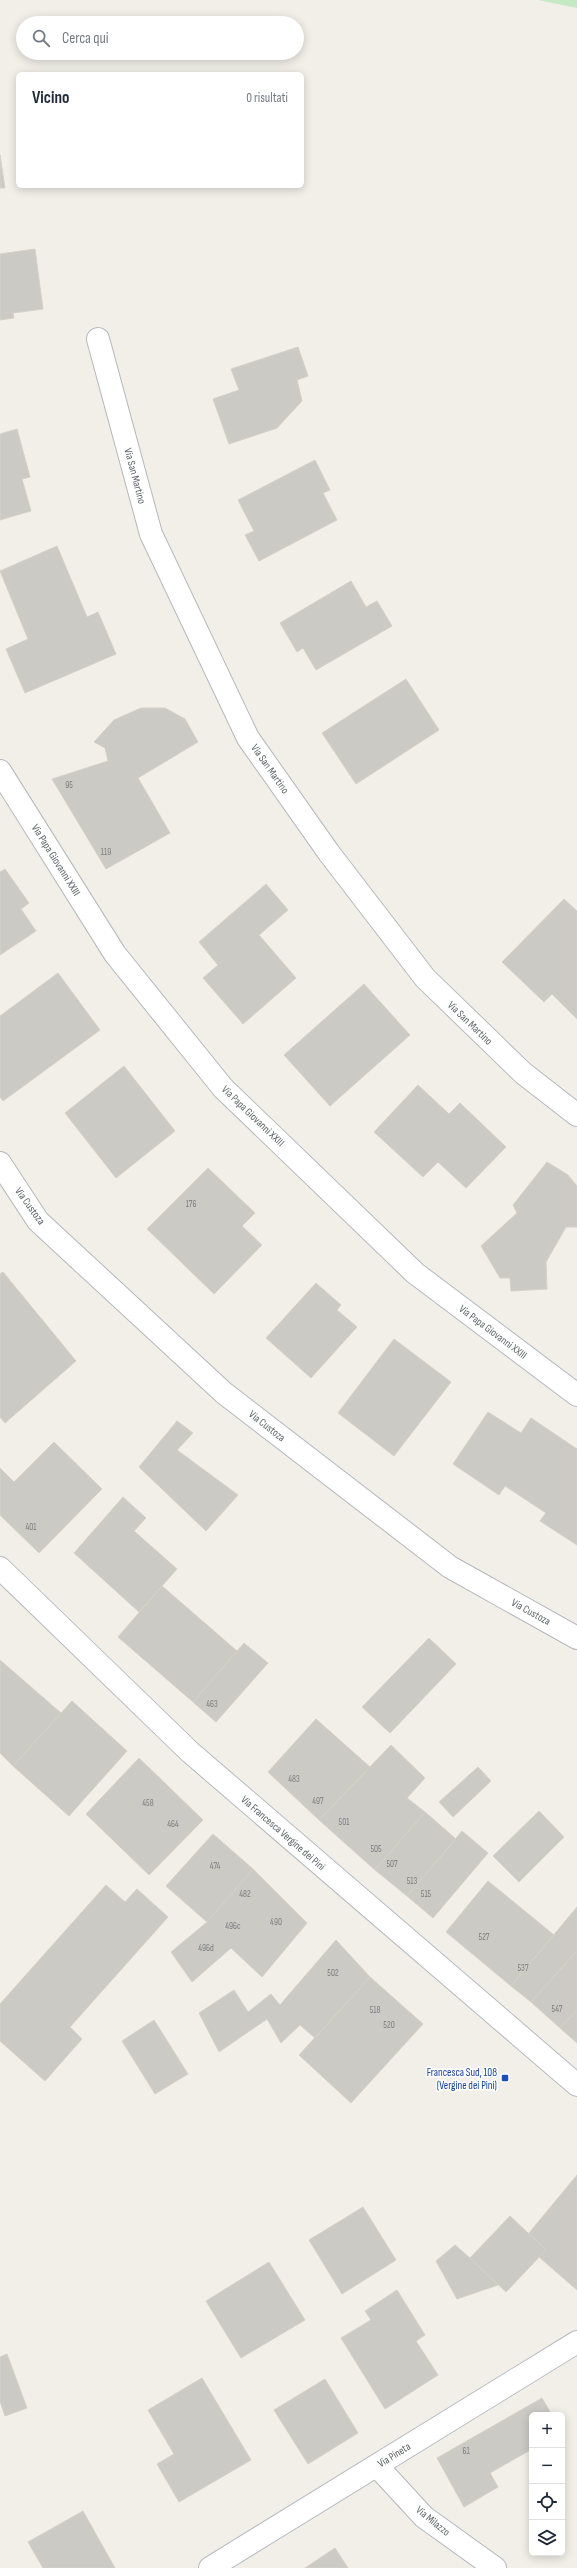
<!DOCTYPE html>
<html lang="it">
<head>
<meta charset="utf-8">
<style>
  body { margin:0; font-family:"Sofia Sans Condensed",sans-serif; background:#f6f6f7; color:#1f2937 }
  .controls { position:absolute; right:12px; bottom:12px; display:grid; overflow:hidden; border-radius:6px; box-shadow:0 2px 10px #0003 }
  .controls button { width:36px; height:36px; display:grid; place-items:center; padding:0; border:0; border-bottom:1px solid #e0e1e3; background:#fff; color:#1f2937; font:20px sans-serif }
  .list { margin:0; padding:0; list-style:none }
  h2 { display:flex; justify-content:space-between; align-items:center; height:52px; margin:0; padding:0 16px; font-size:17px }
  h2 small { font-size:13px; font-weight:400; color:#747a83 }
  .icon { flex:none; width:22px; height:22px; fill:none; stroke:currentColor; stroke-width:2; stroke-linecap:round; stroke-linejoin:round }
  .map { position:relative; flex:none; width:577px; height:2568px; overflow:hidden }
  .search { position:absolute; background:#fff; box-shadow:0 2px 10px #0003; left:16px; top:16px; width:288px; height:44px; display:flex; align-items:center; gap:10px; box-sizing:border-box; padding:0 14px; border-radius:22px; color:#747a83; font-size:15px }
  .panel { position:absolute; background:#fff; box-shadow:0 2px 10px #0003; left:16px; top:72px; width:288px; height:116px; border-radius:6px }
  .map>svg:first-child { display:block }
</style>
</head>
<body>
<div class="map">
<svg width="577" height="2568" viewBox="0 0 577 2568">
  <rect width="100%" height="100%" fill="#f1efe8"/>
  <!-- green -->
  <path fill="#c5e8c5" d="M538,0H577V8Z"/>
  <!-- building -->
  <path fill="#cccac5" stroke="#d6d1c6" d="M0,155L5,188H0Z
    M35,249L43,309L13,313L14,318L0,320V254Z
    M298,347L308,376L297,380L302,401L277,428L229,444L213,399L239,390L231,369Z
    M17,429L30,477L22,479L31,511L0,520V434Z
    M315,460L330,490L323,493L337,520L259,561L245,535L254,531L238,500Z
    M57,546L87,617L98,612L116,654L25,693L6,649L28,639L0,571Z
    M351,581L366,607L377,601L392,626L316,670L303,648L297,652L280,623Z
    M406,679L439,730L356,784L322,733Z
    M141,708H165L185,719L198,742L138,778L170,833L106,869L52,779L108,761L105,748L94,742L114,720Z
    M5,869L29,903L21,909L36,931L0,955V872Z
    M266,884L288,910L259,935L296,978L243,1024L203,978L218,965L199,942Z
    M564,899L577,911V1019L552,994L544,1002L502,962Z
    M58,973L100,1030L3,1101L0,1097V1016Z
    M364,984L410,1035L330,1106L284,1055Z
    M124,1066L175,1131L116,1178L65,1113Z
    M418,1085L449,1114L460,1103L506,1147L466,1188L438,1162L423,1177L374,1132Z
    M547,1162L568,1175L577,1186V1227H566L546,1262L547,1289L511,1291L510,1278H500L481,1246L517,1213L513,1205Z
    M208,1168L255,1213L242,1226L262,1245L214,1294L147,1229Z
    M3,1272L76,1361L5,1423L0,1417V1274Z
    M316,1283L341,1305L337,1310L357,1327L311,1378L266,1338Z
    M394,1339L451,1382L394,1456L338,1413Z
    M488,1412L521,1433L531,1418L577,1449V1545L540,1521L546,1513L505,1486L499,1495L453,1464Z
    M177,1421L193,1433L177,1450L238,1495L206,1531L139,1467Z
    M54,1442L102,1489L39,1553L0,1515V1468L14,1482Z
    M123,1497L146,1518L134,1531L177,1569L139,1612L74,1553Z
    M162,1586L237,1651L193,1702L118,1637Z
    M429,1638L456,1664L390,1733L362,1707Z
    M244,1643L268,1663L216,1722L193,1702Z
    M0,1660L61,1713L13,1766L0,1753Z
    M72,1701L127,1751L69,1816L13,1766Z
    M316,1719L370,1767L319,1820L268,1772Z
    M391,1745L425,1778L407,1798L425,1812L375,1870L319,1820Z
    M139,1758L203,1820L149,1875L86,1814Z
    M478,1767L491,1781L453,1817L439,1802Z
    M539,1811L564,1837L519,1882L493,1856Z
    M425,1812L456,1839L407,1896L375,1870Z
    M462,1831L488,1853L433,1918L407,1896Z
    M213,1834L253,1869L207,1922L166,1886Z
    M253,1869L307,1923L262,1977L231,1948L192,1982L171,1952L207,1922Z
    M488,1881L554,1935L511,1986L446,1932Z
    M106,1885L125,1902L137,1889L168,1917L70,2027L82,2039L45,2081L0,2041V2004Z
    M577,1907V1951L531,2002L511,1986Z
    M336,1940L370,1977L315,2038L300,2025L281,2043L267,2019L219,2052L199,2013L234,1990L248,2012L271,1994L280,2005Z
    M577,1951V2010L560,2028L531,2002Z
    M370,1977L423,2024L351,2103L299,2055Z
    M577,2010V2043L560,2028Z
    M154,2020L188,2074L155,2094L122,2041Z
    M577,2175V2290L539,2257L546,2250L529,2233Z
    M363,2207L396,2260L342,2294L309,2240Z
    M510,2216L546,2250L506,2292L470,2258Z
    M455,2245L470,2258L498,2285L457,2299L436,2261Z
    M269,2262L305,2320L241,2358L206,2301Z
    M397,2290L425,2335L416,2341L438,2375L385,2409L341,2338L371,2320L365,2311Z
    M7,2354L27,2408L5,2416L0,2401V2357Z
    M202,2378L251,2460L179,2502L157,2464L174,2454L148,2410Z
    M325,2379L358,2433L308,2464L274,2410Z
    M542,2398L552,2415H532V2449L490,2473L498,2487L464,2507L437,2458Z
    M83,2511L115,2568H43L28,2542Z
    M335,2548L348,2568H305Z"/>
  <g fill="none" stroke-linecap="round" stroke-linejoin="round">
    <!-- street casing -->
    <g stroke="#b5b8bc" stroke-width="24">
      <path id="street" d="M98,339L151,534L248,738L329,853L425,978L523,1073L577,1115
        M0,771L115,954L223,1088L415,1273L577,1395
        M0,1163L38,1221L224,1393L450,1567L577,1638
        M377,2466L424,2517L495,2568"/>
    </g>
    <!-- secondary casing -->
    <g stroke="#b6babf" stroke-width="24">
      <path id="secondary" d="M0,1568L190,1752L577,2085
        M210,2568L577,2342"/>
    </g>
    <!-- street -->
    <use href="#street" stroke="#fff" stroke-width="22"/>
    <!-- secondary -->
    <use href="#secondary" stroke="#fff" stroke-width="22"/>
  </g>
  <!-- markers -->
  <rect fill="#1a4fb4" stroke="#fff" stroke-width="1.5" x="501" y="2074" width="8" height="8" rx="2"/>
  <g text-anchor="middle" dominant-baseline="central" stroke-width="3" stroke-linejoin="round" paint-order="stroke">
    <!-- number labels -->
    <g font-size="9" fill="#7a7d7f">
      <text x="69" y="785">95</text>
      <text x="106" y="852">119</text>
      <text x="191" y="1204">176</text>
      <text x="31" y="1527">401</text>
      <text x="212" y="1704">463</text>
      <text x="294" y="1779">483</text>
      <text x="318" y="1801">497</text>
      <text x="148" y="1803">458</text>
      <text x="344" y="1822">501</text>
      <text x="173" y="1824">464</text>
      <text x="376" y="1849">505</text>
      <text x="392" y="1864">507</text>
      <text x="215" y="1866">474</text>
      <text x="412" y="1881">513</text>
      <text x="245" y="1894">482</text>
      <text x="426" y="1894">515</text>
      <text x="276" y="1922">490</text>
      <text x="233" y="1926">496c</text>
      <text x="484" y="1937">527</text>
      <text x="206" y="1948">496d</text>
      <text x="523" y="1968">537</text>
      <text x="333" y="1973">502</text>
      <text x="557" y="2009">547</text>
      <text x="375" y="2010">518</text>
      <text x="389" y="2025">520</text>
      <text x="466" y="2451">61</text>
    </g>
    <!-- street labels -->
    <g font-size="11" fill="#5f6368" stroke="#fff">
      <text transform="translate(135 476) rotate(75)">Via San Martino</text>
      <text transform="translate(270 769) rotate(55)">Via San Martino</text>
      <text transform="translate(56 860) rotate(58)">Via Papa Giovanni XXIII</text>
      <text transform="translate(470 1023) rotate(44)">Via San Martino</text>
      <text transform="translate(253 1116) rotate(44)">Via Papa Giovanni XXIII</text>
      <text transform="translate(30 1206) rotate(54)">Via Custoza</text>
      <text transform="translate(493 1332) rotate(37)">Via Papa Giovanni XXIII</text>
      <text transform="translate(267 1426) rotate(38)">Via Custoza</text>
      <text transform="translate(531 1612) rotate(29)">Via Custoza</text>
      <text transform="translate(283 1833) rotate(41)">Via Francesca Vergine dei Pini</text>
      <text transform="translate(394 2455) rotate(-32)">Via Pineta</text>
      <text transform="translate(433 2521) rotate(39)">Via Milazzo</text>
    </g>
    <!-- transit labels -->
    <g font-size="11" fill="#164399" stroke="#fff" text-anchor="end">
      <text x="497" y="2072">Francesca Sud, 108<tspan x="497" dy="13">(Vergine dei Pini)</tspan></text>
    </g>
  </g>
</svg>
<div class="controls">
<button>+</button>
<button>−</button>
<button><svg class="icon" aria-label="locate" viewBox="0 0 24 24"><circle cx="12" cy="12" r="6"/><path d="M12 2v4M12 18v4M2 12h4M18 12h4"/></svg></button>
<button><svg class="icon" aria-label="layers" viewBox="0 0 24 24"><path d="M12 4l9 5-9 5-9-5zM3 14l9 5 9-5"/></svg></button>
</div>
<div class="search"><svg class="icon" aria-label="search" viewBox="0 0 24 24"><circle cx="10" cy="10" r="6"/><path d="M15 15l6 6"/></svg>Cerca qui</div>
<section class="panel">
<h2>Vicino<small>0 risultati</small></h2>
<ul class="list">
</ul>
</section>
</div>
</body>
</html>
